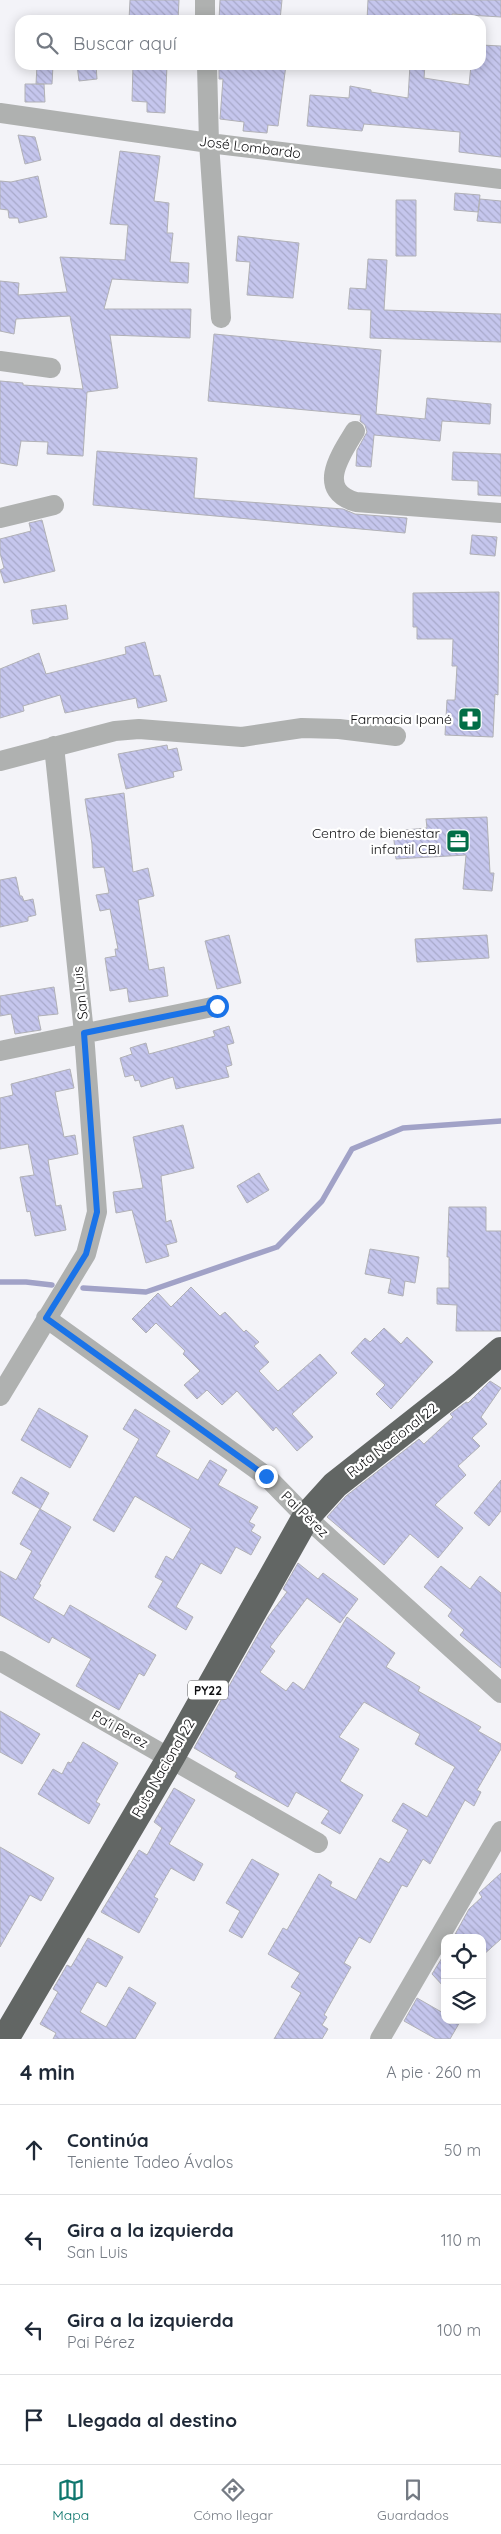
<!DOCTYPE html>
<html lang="es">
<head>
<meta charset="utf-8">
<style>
  body { margin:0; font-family:Quicksand,sans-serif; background:#f6f6f7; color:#1f2937 }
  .controls { position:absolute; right:15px; bottom:15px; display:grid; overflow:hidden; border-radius:10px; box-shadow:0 2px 12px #0003 }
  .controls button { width:45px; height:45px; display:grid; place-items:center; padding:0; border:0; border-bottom:1px solid #e0e1e3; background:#fff; color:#1f2937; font:25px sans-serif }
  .stop { position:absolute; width:15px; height:15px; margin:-11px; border:4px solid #1a73e8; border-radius:50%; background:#fff }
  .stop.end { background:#1a73e8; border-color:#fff; box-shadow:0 1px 5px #0008 }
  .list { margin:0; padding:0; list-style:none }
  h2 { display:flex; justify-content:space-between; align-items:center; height:65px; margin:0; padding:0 20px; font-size:21px }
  h2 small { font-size:16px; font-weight:400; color:#747a83 }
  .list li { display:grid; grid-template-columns:32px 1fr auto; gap:15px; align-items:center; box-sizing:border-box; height:90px; padding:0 20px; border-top:1px solid #e0e1e3 }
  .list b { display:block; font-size:19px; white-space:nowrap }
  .list p { margin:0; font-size:16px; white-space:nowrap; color:#747a83 }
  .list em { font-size:16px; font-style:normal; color:#747a83 }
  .icon { flex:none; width:28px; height:28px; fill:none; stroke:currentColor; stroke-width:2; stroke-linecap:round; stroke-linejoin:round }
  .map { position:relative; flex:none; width:501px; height:2039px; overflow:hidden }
  .search { position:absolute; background:#fff; box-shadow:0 2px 12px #0003; left:15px; right:15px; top:15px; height:55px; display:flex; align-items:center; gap:12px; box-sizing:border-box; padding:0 18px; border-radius:15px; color:#747a83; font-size:19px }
  .sheet { height:425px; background:#fff }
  nav { display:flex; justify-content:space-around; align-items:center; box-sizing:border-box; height:70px; border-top:1px solid #e0e1e3; background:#fff; font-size:14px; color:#747a83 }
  nav a { display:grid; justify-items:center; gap:2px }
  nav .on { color:#0f766e }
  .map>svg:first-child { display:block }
</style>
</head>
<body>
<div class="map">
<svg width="501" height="2039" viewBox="0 0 501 2039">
  <defs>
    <pattern id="building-back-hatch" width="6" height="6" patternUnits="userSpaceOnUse" patternTransform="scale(1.25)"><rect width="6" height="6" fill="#c5c6ed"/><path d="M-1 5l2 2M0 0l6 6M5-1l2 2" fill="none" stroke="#a8a9ca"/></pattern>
  </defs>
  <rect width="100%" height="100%" fill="#f3f3f8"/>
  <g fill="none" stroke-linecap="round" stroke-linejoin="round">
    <!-- stream -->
    <path stroke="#a1a2c7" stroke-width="5.5" d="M0,1282H26L52,1285
      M83,1288L146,1292L277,1247L322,1201L352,1149L403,1128L501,1121"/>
  </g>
  <!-- building -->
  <path fill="url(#building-back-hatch)" stroke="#b1b1b6" d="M130,0H179L178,20H129Z
    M220,0H282L280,20H219Z
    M368,0H501V17L452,14V20H367Z
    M481,45L501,46V157L459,152L460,132L364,124L362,131L307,126L310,95L349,98L350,86L371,90V92L408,98L410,65H425L424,78L469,85L471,65H481Z
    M37,65H53L52,84H36Z
    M77,65H96L97,79L79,81Z
    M133,65H167L165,113L147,112V102L132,101Z
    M219,65H286L278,126L268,125L267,133L243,131L244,122L220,119L223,79H219Z
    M25,84H44L45,102H25Z
    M18,135L35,137L41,160L25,164Z
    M120,151L160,156L154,201L169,203L167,233H173L170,262L189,263L188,283L112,279L104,309H191L190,338L110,335L118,388L87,392L83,456L47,454L48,442L21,441L17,466L0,463V381L23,383V385L83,389L70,316L16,319L14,334L0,331V281L19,283L18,295L67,292L60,257L125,260L128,225L110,224Z
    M38,176L47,217L19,223L18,218H9L8,210L0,209V181L11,182Z
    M455,193L480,195L478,212L454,210Z
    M480,199L501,201V223L477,221Z
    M396,200H416V256H396Z
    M238,236L299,243L293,298L247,295L250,262L236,261Z
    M368,259L387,260L384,310L501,314V342L370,338L371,310L348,309L350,288L366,289Z
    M214,334L381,350L376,414L425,419L427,398L491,404L490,424L442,421L440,441L374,435L371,467L356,466L357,450L367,432L365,425L360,421L361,415L208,401Z
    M97,451L197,458L194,498L343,509L355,514L407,518L405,533L93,505Z
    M453,452L501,454V496L478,495V481L452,480Z
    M42,520L55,571L4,583L0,570L4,568L0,553V539L31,531L29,523Z
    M472,535L497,537L495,556L470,554Z
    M499,592L498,695L495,694L493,737L445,735L447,700H455L457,666H452L453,639H417V627H413V593Z
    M66,605L68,619L33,624L31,610Z
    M145,642L154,676L160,675L167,701L138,708L136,698L65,713L60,695L23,706L24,711L0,718V669L39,653L46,674L126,654L125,647Z
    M167,745L168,750L177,748L182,770L173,772L174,777L126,789L118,754Z
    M124,793L133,872L148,868L154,896L138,900L149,970L164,967L168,996L129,1002L127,988L110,991L105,958L116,956L115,949H118L110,909L100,911L96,895L109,893L104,867L93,868L92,844L85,799Z
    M487,817L490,873H494L492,891L463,889L466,855L396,859L393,831L427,828L426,819Z
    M16,877L20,896H22L24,901L33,899L36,915L28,917V921L0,927V880Z
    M229,935L241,983L217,989L205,941Z
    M487,935L489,958L417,962L415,939Z
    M54,987L58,1014L38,1016L41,1030L15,1034L11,1014L0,1016V996Z
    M229,1026L234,1043L227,1045L232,1065L226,1067L229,1077L176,1089L173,1077L141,1087L139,1080L135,1081L133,1075L125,1077L120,1058L132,1054L130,1048L146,1043L149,1054L215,1036L213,1031Z
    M70,1069L74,1088L55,1092L64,1137L75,1135L78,1154L48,1160L56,1206L61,1205L66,1230L35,1236L30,1211L27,1212L20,1177L34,1175L28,1144L0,1149V1098L13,1095L11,1084Z
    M183,1125L194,1168L161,1176L166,1222L171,1220L177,1242L166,1245L169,1256L146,1263L132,1210L116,1213L113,1192L143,1188L133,1137Z
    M259,1173L269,1190L247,1203L237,1186Z
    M449,1207H486V1231H501V1331H456L457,1305L437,1304V1288H449V1257H447Z
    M370,1249L419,1257L415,1283L405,1281L403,1296L388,1293L391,1279L365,1274Z
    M191,1287L220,1316L225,1312L244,1332L246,1330L259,1342L254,1346L269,1362L259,1371L278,1391L320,1354L337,1373L292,1414L313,1437L297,1451L276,1427L273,1431L237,1391L222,1405L207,1390L197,1399L184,1385L200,1371L183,1354L185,1351L156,1323L146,1333L132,1319L158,1293L171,1307Z
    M384,1328L401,1344L407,1337L433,1362L391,1409L376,1394L385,1385L351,1353L365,1338L370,1342Z
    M490,1381L501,1388L481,1417L487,1424L472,1438L480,1446L458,1466L466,1475L435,1505L463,1528L438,1558L410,1534L384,1565L327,1517L346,1496L419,1439L424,1444L453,1417L450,1414L466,1402L468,1403Z
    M39,1408L88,1436L70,1468L21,1440Z
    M135,1409L170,1431L156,1456L198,1480L210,1460L227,1470L218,1485L258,1507L249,1522L255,1525L251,1531L261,1537L251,1555L236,1547L221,1574L201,1563L176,1607L193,1617L186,1630L148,1607L163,1581L155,1577L166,1556L173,1560L191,1529L135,1496L114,1532L93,1520L139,1439L123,1429Z
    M21,1477L49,1493L40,1509L12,1493Z
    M501,1480V1511L489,1526L474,1513Z
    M40,1509L71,1527L39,1584L41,1585L33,1598L64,1616L70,1605L156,1655L144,1676L139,1673L119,1710L76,1686L91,1659L52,1637L49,1643L0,1615V1571L16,1580L32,1551L20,1544Z
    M298,1563L318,1579L323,1573L358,1599L340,1623L307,1598L270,1647L275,1651L260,1672L286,1691L293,1682L304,1690L347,1617L395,1653L386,1667L420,1687L418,1691L481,1727L478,1731L501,1744V1749L477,1790L481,1792L474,1806L465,1800L430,1864L423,1859L407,1887L402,1885L370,1943L359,1937L344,1963L351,1967L324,2015L327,2017L322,2025L328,2029L322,2039H274L301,1993L291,1987L300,1973L268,1954L283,1928L287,1930L319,1874L332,1882L330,1886L356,1900L380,1858L389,1863L408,1830L392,1821L403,1803L427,1817L455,1767L415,1744L420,1734L364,1702L339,1737L359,1749L340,1781L363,1795L340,1834L321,1823L329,1811L296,1792L288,1807L235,1777L237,1773L194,1748L268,1617L287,1592L283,1589Z
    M441,1566L470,1589L480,1576L501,1593V1668L460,1635L464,1630L448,1616L452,1610L424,1587Z
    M0,1711L40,1734L22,1764L0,1752Z
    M83,1742L118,1763L96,1802L100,1804L89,1824L38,1794L53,1769L62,1774L68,1762L71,1763Z
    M174,1788L195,1800L169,1844L203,1864L194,1881L171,1868L154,1897L158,1899L139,1933L101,1912L139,1850L147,1855L162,1828L154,1822Z
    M0,1847L54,1878L41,1901L30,1895L0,1947Z
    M252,1859L279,1874L242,1938L229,1931L240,1911L226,1903Z
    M501,1873V1939L482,1956V1938H453L469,1909L482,1897L479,1893Z
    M88,1938L123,1957L106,1987L97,1982L80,2012L106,2027L129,1987L156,2003L135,2039H53L56,2033L40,2024L58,1992L53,1989L67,1965L71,1967Z
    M445,1953V1988L432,1974Z
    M417,1998L445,2014V2020H461L450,2039H436L404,2021Z"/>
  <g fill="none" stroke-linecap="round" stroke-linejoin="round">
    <!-- minor -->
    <path stroke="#afb1b0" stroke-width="20" d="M205,0V20
      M207,65L209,143L221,318
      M0,113L209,143L501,179
      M0,361L51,368
      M355,431C341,454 315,490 356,502L501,513
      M0,518L54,505
      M0,761L115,731L139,729L242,737L302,728L339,729L396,736
      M0,1051L217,1006
      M46,1318L266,1476L306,1517L501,1693
      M0,1396L86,1254L97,1212L84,1033L54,746
      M0,1661L318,1843
      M380,2039L501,1831"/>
    <!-- highway -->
    <path stroke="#626664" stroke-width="28" d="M5,2039L171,1757L306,1517L335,1485L462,1385L501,1351"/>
  </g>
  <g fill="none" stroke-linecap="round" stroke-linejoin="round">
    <!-- route -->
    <path stroke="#1a73e8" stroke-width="6" d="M217,1006L84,1033L97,1212L86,1254L46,1318L266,1476"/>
  </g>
  <!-- icons -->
  <defs>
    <g id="pharmacy-square" transform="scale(1.25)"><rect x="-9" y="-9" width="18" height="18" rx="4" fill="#016e46" stroke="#fff"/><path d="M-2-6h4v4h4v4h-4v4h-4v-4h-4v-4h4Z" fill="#fff"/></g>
    <g id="office-square" transform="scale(1.25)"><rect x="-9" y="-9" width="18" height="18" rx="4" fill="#016e46" stroke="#fff"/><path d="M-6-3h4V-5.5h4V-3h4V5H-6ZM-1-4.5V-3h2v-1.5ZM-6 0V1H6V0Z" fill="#fff"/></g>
  </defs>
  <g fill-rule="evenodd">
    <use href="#pharmacy-square" x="470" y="719"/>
    <use href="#office-square" x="458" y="841"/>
  </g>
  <g text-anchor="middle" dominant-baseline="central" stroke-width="4.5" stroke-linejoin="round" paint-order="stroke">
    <!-- shield labels -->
    <rect fill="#fff" stroke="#565658" stroke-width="1" x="188" y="1680.5" width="40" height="19" rx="4"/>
    <g font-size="12" font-weight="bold" fill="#0e0e10">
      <text x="208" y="1690">PY22</text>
    </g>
    <!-- street labels -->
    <g font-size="14" fill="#0e0e10" stroke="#fff">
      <text transform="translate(250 147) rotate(7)">José Lombardo</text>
      <text transform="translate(80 993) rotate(-96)">San Luis</text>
      <text transform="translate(392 1440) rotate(-38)">Ruta Nacional 22</text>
      <text transform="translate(305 1514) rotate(44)">Pai Pérez</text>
      <text transform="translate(120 1729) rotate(29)">Pa'i Perez</text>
      <text transform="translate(163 1768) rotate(-60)">Ruta Nacional 22</text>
    </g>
    <!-- poi labels -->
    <g font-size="14" fill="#0e0e10" stroke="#fff" text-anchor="end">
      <text x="452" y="719">Farmacia Ipané</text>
      <text x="440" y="833">Centro de bienestar<tspan x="440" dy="16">infantil CBI</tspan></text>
    </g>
  </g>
</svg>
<div class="controls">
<button><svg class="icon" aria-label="locate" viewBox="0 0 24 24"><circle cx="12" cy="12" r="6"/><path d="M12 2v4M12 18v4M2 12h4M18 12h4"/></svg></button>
<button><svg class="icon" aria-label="layers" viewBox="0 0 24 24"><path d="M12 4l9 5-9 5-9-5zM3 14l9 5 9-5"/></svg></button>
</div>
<div class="stop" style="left:217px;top:1006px"></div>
<div class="stop end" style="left:266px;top:1476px"></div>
<div class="search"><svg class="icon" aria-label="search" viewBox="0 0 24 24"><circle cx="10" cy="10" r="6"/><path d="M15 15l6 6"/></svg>Buscar aquí</div>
</div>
<section class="sheet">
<h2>4 min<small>A pie · 260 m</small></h2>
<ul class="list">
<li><svg class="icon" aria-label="ahead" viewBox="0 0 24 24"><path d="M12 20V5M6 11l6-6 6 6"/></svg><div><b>Continúa</b><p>Teniente Tadeo Ávalos</p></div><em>50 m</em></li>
<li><svg class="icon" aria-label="left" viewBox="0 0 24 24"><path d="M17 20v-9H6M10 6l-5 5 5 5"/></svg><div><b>Gira a la izquierda</b><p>San Luis</p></div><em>110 m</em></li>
<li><svg class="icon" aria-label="left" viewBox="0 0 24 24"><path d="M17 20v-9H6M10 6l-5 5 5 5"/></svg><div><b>Gira a la izquierda</b><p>Pai Pérez</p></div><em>100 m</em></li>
<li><svg class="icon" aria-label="arrive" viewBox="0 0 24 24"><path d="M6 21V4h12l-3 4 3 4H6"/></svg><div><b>Llegada al destino</b></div></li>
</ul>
</section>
<nav>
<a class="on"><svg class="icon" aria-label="map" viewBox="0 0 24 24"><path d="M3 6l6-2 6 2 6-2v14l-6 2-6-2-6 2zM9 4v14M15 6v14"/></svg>Mapa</a>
<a><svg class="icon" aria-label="directions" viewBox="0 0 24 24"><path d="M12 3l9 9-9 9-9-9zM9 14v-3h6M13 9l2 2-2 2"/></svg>Cómo llegar</a>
<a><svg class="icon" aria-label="saved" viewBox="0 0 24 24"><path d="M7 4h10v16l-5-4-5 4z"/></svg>Guardados</a>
</nav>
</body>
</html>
